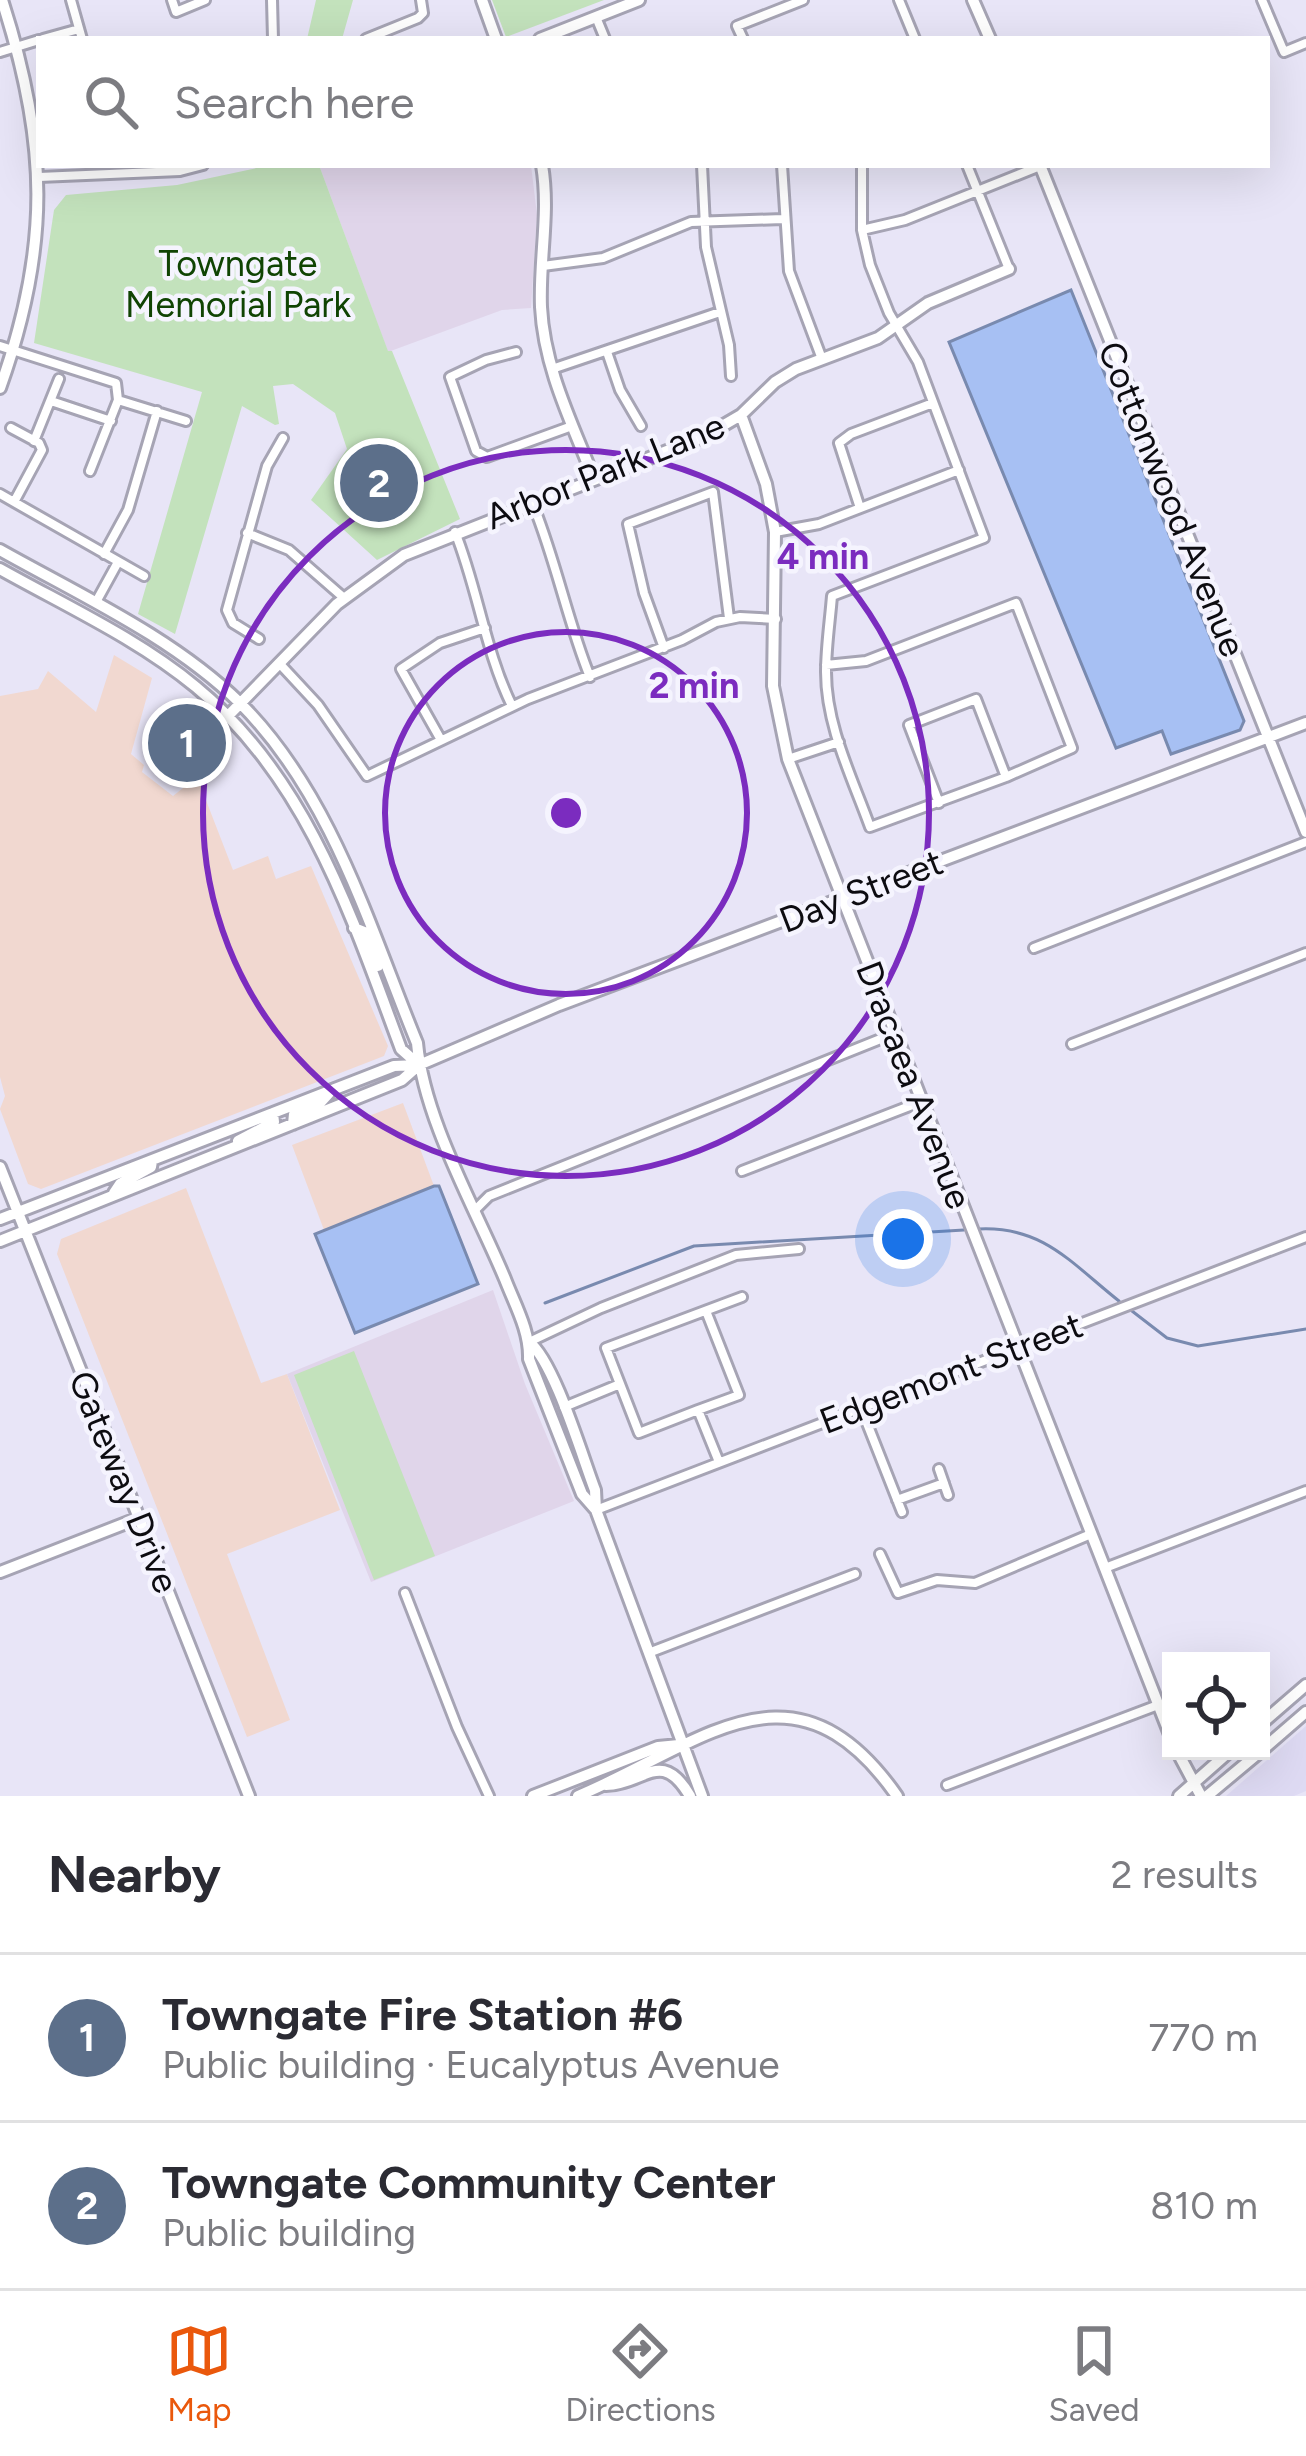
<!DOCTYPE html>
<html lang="en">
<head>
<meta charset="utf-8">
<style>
  body { margin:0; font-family:Figtree,sans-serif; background:#f2f2f3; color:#2b2b33 }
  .controls { position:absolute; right:36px; bottom:36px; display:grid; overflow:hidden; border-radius:0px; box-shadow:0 12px 48px #0002 }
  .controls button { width:108px; height:108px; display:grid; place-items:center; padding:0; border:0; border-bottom:3px solid #e1e1e2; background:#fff; color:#2b2b33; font:60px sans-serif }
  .you { position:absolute; left:903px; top:1239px; width:42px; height:42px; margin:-30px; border:9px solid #fff; border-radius:50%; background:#1a73e8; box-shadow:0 0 0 18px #1a73e833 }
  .badge { display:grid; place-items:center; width:78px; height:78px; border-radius:50%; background:#ea580c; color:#fff; font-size:39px; font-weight:700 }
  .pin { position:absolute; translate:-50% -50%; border:6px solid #fff; box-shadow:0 3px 12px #0006 }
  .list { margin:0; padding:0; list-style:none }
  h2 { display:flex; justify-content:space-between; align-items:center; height:156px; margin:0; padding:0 48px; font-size:51px }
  h2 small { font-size:39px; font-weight:400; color:#7c7c81 }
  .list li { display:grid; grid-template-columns:78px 1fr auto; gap:36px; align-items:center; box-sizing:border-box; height:168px; padding:0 48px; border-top:3px solid #e1e1e2 }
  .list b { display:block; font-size:45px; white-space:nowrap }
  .list p { margin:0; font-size:39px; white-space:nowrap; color:#7c7c81 }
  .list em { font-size:39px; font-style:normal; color:#7c7c81 }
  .icon { flex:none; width:66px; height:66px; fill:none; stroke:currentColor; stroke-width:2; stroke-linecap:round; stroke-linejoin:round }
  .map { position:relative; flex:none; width:1306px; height:1796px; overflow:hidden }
  .search { position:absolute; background:#fff; box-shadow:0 12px 48px #0002; left:36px; right:36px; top:36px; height:132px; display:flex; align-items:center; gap:30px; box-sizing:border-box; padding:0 42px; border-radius:0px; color:#7c7c81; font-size:45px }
  .sheet { height:492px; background:#fff }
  nav { display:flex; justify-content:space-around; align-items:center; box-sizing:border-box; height:168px; border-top:3px solid #e1e1e2; background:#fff; font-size:33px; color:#7c7c81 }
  nav a { display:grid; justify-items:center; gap:6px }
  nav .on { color:#ea580c }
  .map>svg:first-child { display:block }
</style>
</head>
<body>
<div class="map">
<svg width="1306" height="1796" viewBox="0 0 1306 1796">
  <rect width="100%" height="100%" fill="#e8e5f7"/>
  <!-- commercial -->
  <path fill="#f1d8d0" d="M114,655L152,678L131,754L144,765L142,772L173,796L197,777L233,870L268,856L276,879L311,866L388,1046L384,1056L41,1189L28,1184L0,1109L5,1096L0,1077V696L38,689L48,671L96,712Z
    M403,1103L434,1186L324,1230L292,1145Z
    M186,1188L261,1383L287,1374L340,1510L227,1554L290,1720L247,1737L57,1254L61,1239Z"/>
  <!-- built -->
  <path fill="#dedaf3" d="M1306,1726V1791L1294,1796H1226Z"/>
  <!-- education -->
  <path fill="#e0d5ea" d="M319,165H531L537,215L531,308L502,310L388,352Z
    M493,1290L525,1384L574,1501L371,1582L287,1374Z"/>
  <!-- green -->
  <path fill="#c3e2bc" d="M316,0H353L342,39H307Z
    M492,0H604L506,37Z
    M271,165H319L388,351H392L460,519L377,560L311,500L347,449L335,413L293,384L273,386L279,424L275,425L242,406L175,634L138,614L202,392L34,343L54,210L66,195L177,185Z
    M354,1351L435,1556L374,1580L294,1375Z"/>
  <!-- water -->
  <path fill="#a7c0f3" stroke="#798aaf" stroke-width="3" d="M1071,290L1244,721L1240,730L1171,754L1162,731L1116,748L949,342Z
    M434,1186H439L478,1284L355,1333L315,1234Z"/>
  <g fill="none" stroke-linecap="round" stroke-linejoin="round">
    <!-- stream -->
    <path stroke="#798aaf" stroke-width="3" d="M979,1229C1043,1226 1071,1263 1119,1301
      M545,1303L694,1246L964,1230
      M1132,1311L1167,1338L1198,1346L1306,1329"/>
    <!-- street casing -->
    <g stroke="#a6a4b4" stroke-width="14">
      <path id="street" d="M71,0L82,39
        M172,0L176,12L205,0
        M272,0L273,39
        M899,0L915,39
        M1262,0L1284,52L1306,43
        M596,17L605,39
        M43,39L79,29
        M366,39L418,18L423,13L421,0
        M743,39L737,26L803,0
        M0,52L39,40
        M702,165L706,247L729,345L731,376
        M782,165L789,271L822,359
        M967,165L1009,269
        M39,177L180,171L203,165
        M862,230L905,220L1040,166
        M543,266L603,258L691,222L783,219
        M0,346L116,383L118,400L90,471
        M516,352L486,360L450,377L476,451L487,457L572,426
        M607,352L620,390L641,426
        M552,369L720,312
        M118,400L186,421
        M51,401L111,421
        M11,428L39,443L42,450L14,502
        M34,441L59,379
        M0,494L144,576
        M532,502C556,560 567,620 590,677
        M860,508L839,443L851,434L933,403
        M455,532C478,589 485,651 512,706
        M775,532L819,524L959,470
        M247,533L289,550L344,598
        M104,554L128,510L157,411
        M96,602L118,562
        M259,639L233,623L227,610L267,466L283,438
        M664,648L644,593L628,524L713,492L729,618
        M279,663L318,705L367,776L528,699L682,640L716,622L740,617L776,619
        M826,665L866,661L1016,603L1072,748L1006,777L870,827C852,777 826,726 826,672C826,647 830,621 832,596L984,538L918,362L889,313L870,265L862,230V165
        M441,740L401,669L440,643L485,628
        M788,759L839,742
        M939,803L909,725L976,699L1006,777
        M1034,948L1306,842
        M1072,1044L1306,953
        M742,1171L920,1102
        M475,1210L489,1196L893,1034
        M529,1342L601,1308L736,1255L799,1249
        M620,1384L606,1348L742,1297
        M564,1407L620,1384L639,1433L698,1410L719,1462
        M861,1408L902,1512
        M698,1410L739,1395L706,1311
        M939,1469L948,1495
        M897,1500L944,1483
        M596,1510L1306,1237
        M880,1554L898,1593L937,1580L975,1583L1091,1534
        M1105,1568L1306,1491
        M405,1593L457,1727L489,1796
        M651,1652L855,1574
        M947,1785L1158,1705"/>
    </g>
    <!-- secondary casing -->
    <g stroke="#a6a4b4" stroke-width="16">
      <path id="secondary" d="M482,0L496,39
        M973,0L990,39
        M540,39L639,0
        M542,165C550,213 539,259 541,307C544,368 572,423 594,479
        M1040,165L1306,832
        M0,388C51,246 48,142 2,0
        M741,415L766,484L775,532L773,686L788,759L1171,1737
        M0,550C80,595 174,638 240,703C332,795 369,926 417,1043C424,1120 475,1207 505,1279C515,1305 530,1331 529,1359L582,1494L596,1510L702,1796
        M0,569C66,606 138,639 196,687C308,779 352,918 401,1049L419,1065
        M228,716L337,604L404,555L705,436L741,415L775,382L796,369L878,338L928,303L1009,269
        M354,928L364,932L378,966
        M293,1124L294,1114L318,1105L329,1093
        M238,1141L274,1122L273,1113
        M0,1167L249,1796
        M114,1193L120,1184L151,1167L152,1161
        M0,1219L394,1066L419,1065
        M0,1241L402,1080L419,1065L559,1005L1306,723
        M529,1342C554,1361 582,1456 595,1490L596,1510
        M0,1572L139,1518
        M1261,1724L1306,1685
        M1177,1751L1201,1796
        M1261,1751L1306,1712
        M606,1785C645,1784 661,1747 690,1796
        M533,1796L658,1747L679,1745
        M578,1796C702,1744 794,1649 897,1796
        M1179,1796L1230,1751
        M1207,1796L1261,1751"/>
    </g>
    <!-- street -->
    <use href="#street" stroke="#fff" stroke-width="8"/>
    <!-- secondary -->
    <use href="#secondary" stroke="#fff" stroke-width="10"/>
  </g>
  <!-- distance rings -->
  <g fill="none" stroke="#7b2cbf" stroke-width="6">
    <circle cx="566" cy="813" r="181"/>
    <circle cx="566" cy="813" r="363"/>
  </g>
  <g text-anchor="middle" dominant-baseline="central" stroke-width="9" stroke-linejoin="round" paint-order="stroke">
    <!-- park labels -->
    <g font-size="36" fill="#104403" stroke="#f5f4fe">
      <text x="238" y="263">Towngate<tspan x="238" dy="41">Memorial Park</tspan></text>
    </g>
    <!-- street labels -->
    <g font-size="36" fill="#0d0c11" stroke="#f5f4fe">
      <text transform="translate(605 471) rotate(-22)">Arbor Park Lane</text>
      <text transform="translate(1172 499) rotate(68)">Cottonwood Avenue</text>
      <text transform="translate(861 891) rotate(-21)">Day Street</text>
      <text transform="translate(914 1085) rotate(69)">Dracaea Avenue</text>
      <text transform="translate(951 1373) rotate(-21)">Edgemont Street</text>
      <text transform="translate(124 1482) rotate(68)">Gateway Drive</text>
    </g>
  </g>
  <circle cx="566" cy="813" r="18" fill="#7b2cbf" stroke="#f5f4fe" stroke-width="6"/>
  <g font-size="36" text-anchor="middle" font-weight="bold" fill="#7b2cbf" stroke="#f5f4fe" stroke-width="9" stroke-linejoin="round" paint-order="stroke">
    <text x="823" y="569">4 min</text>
    <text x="694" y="698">2 min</text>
  </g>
</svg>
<div class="controls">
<button><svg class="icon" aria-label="locate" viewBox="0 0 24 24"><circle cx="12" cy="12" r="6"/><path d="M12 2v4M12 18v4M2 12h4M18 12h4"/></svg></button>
</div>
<div class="you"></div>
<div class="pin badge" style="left:187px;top:743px;background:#5c6f8a">1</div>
<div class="pin badge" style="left:379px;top:483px;background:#5c6f8a">2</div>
<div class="search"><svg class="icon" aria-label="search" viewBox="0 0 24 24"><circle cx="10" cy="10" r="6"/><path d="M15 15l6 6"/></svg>Search here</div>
</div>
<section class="sheet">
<h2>Nearby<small>2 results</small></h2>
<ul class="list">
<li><span class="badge" style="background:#5c6f8a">1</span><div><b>Towngate Fire Station #6</b><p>Public building · Eucalyptus Avenue</p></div><em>770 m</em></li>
<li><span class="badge" style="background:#5c6f8a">2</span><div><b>Towngate Community Center</b><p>Public building</p></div><em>810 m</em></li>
</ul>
</section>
<nav>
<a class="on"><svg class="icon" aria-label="map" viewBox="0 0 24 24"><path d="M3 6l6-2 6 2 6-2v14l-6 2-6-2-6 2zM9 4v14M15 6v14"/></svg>Map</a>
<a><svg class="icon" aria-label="directions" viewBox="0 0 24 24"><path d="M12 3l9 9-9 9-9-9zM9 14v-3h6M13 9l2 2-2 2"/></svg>Directions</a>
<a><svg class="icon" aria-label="saved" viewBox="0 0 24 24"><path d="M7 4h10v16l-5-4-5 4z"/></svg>Saved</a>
</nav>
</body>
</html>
